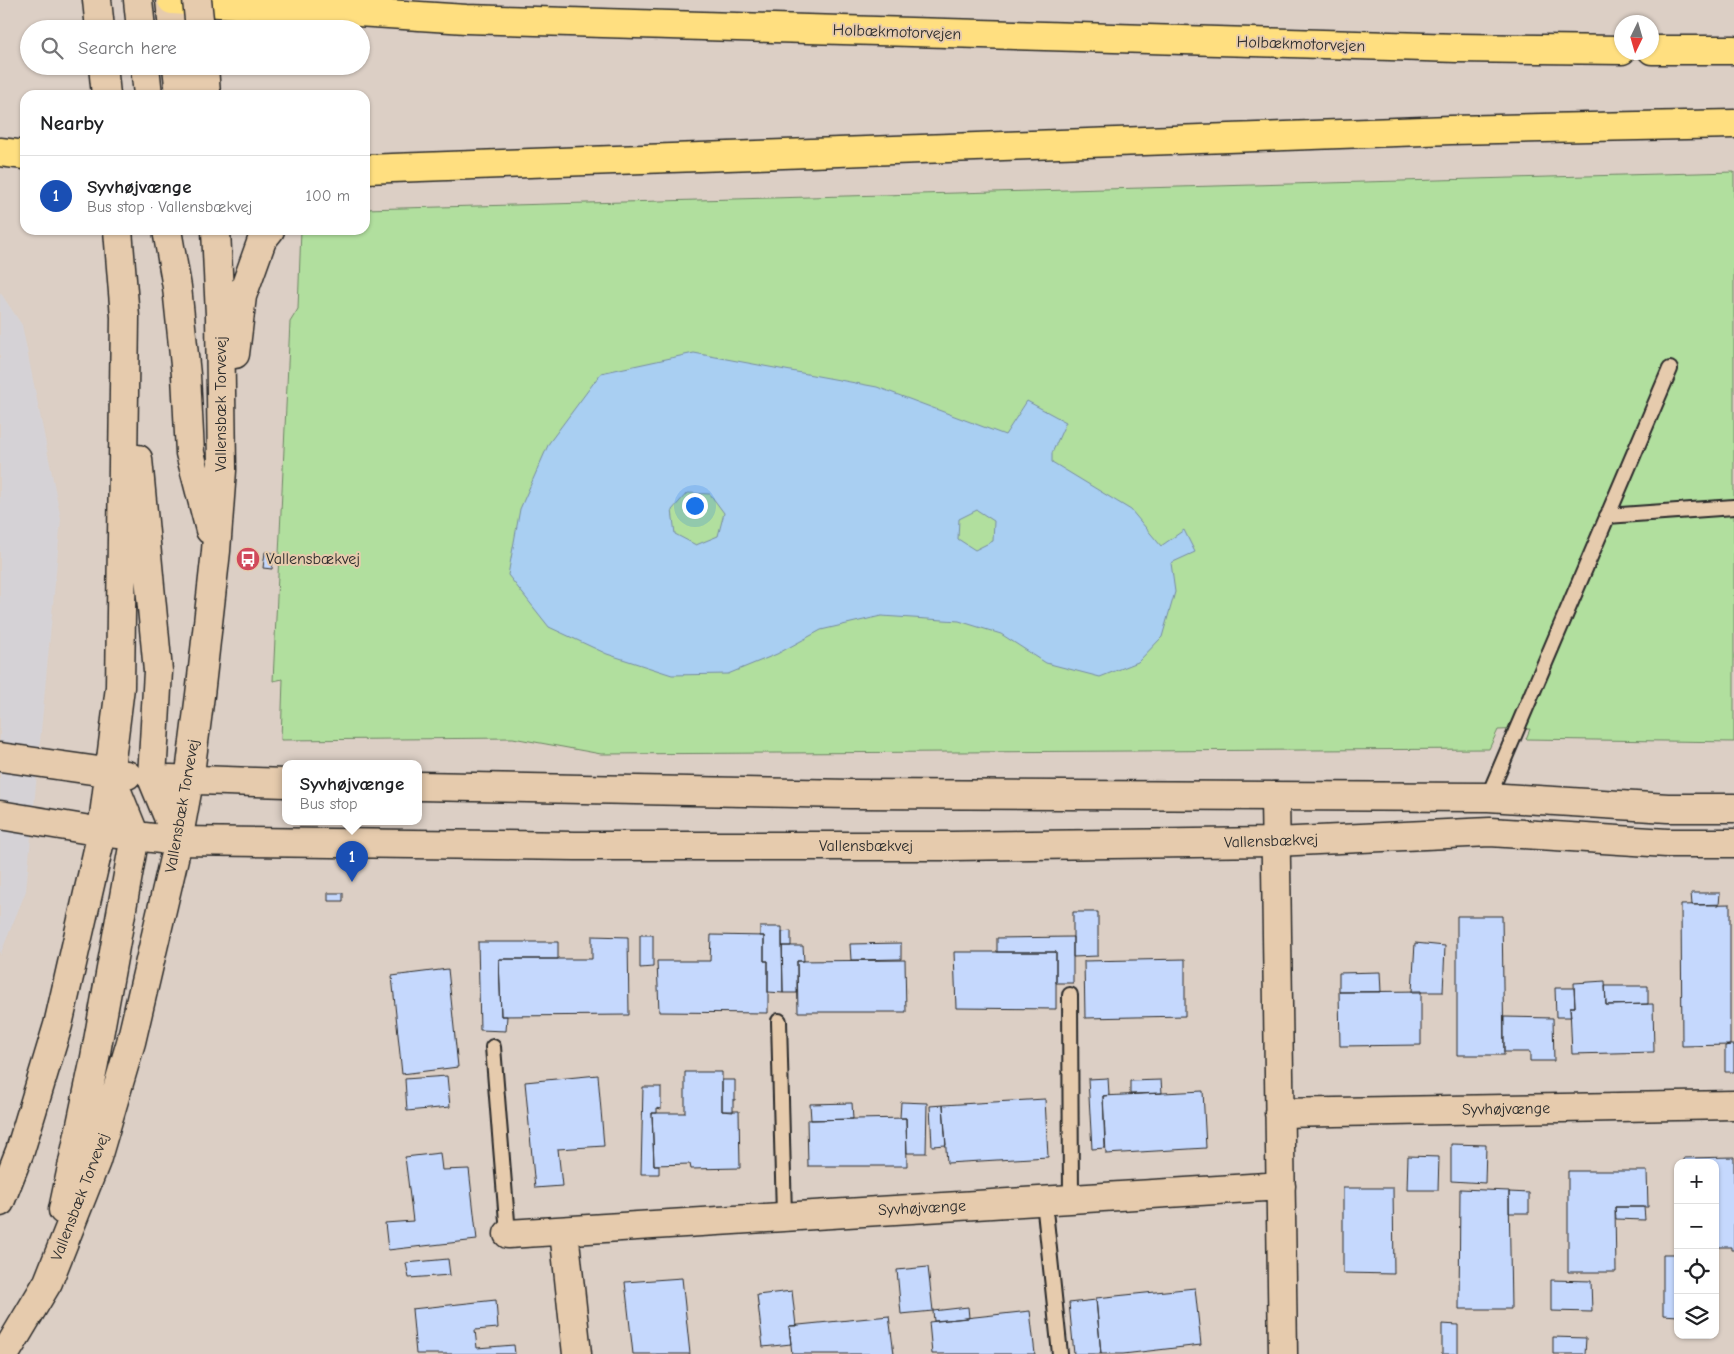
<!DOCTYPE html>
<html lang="en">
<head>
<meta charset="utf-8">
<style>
  body { margin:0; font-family:"Comic Neue",sans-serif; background:#f6f6f6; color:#202124 }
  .controls { position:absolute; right:15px; bottom:15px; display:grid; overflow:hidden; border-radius:10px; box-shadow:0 1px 4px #0004 }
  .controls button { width:45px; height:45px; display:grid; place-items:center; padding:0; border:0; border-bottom:1px solid #e0e0e0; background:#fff; color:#202124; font:25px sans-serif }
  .compass { position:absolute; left:1614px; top:15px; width:45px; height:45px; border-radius:50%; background:#fff; box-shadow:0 1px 4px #0004; rotate:185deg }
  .you { position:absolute; left:694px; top:505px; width:18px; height:18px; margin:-12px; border:4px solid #fff; border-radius:50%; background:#1a73e8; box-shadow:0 0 0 8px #1a73e833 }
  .badge { display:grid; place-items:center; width:32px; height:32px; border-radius:50%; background:#d1495b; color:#fff; font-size:16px; font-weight:700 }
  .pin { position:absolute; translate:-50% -41px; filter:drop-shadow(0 1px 2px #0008) }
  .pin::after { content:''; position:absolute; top:26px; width:18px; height:15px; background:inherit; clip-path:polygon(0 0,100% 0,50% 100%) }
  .popup { position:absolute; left:282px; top:760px; width:140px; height:65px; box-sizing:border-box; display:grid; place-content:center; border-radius:10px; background:#fff; filter:drop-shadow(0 1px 4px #0005); font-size:16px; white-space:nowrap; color:#757577 }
  .popup b { font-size:19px; color:#202124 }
  .popup::after { content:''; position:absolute; left:50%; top:100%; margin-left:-10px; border:10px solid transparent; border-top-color:#fff }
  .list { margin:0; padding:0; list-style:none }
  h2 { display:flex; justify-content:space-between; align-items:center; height:65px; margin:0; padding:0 20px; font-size:21px }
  h2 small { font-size:16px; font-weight:400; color:#757577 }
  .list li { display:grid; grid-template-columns:32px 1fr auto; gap:15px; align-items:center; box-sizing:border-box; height:80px; padding:0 20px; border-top:1px solid #e0e0e0 }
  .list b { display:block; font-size:19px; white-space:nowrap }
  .list p { margin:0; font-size:16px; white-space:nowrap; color:#757577 }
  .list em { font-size:16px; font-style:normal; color:#757577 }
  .icon { flex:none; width:28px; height:28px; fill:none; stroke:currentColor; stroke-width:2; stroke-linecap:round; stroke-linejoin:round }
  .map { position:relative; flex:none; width:1734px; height:1354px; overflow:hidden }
  .search { position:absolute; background:#fff; box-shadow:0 1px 4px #0004; left:20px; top:20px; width:350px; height:55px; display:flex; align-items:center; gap:12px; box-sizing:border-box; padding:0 18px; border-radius:28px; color:#757577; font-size:19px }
  .panel { position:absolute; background:#fff; box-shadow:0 1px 4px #0004; left:20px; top:90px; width:350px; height:145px; border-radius:15px }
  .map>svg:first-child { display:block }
</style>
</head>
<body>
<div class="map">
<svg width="1734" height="1354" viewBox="0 0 1734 1354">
  <rect width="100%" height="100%" fill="#dccfc5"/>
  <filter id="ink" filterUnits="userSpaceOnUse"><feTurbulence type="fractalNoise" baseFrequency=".02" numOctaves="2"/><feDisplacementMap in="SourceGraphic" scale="10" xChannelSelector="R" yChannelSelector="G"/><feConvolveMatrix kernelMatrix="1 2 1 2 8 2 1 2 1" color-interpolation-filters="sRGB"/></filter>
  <g filter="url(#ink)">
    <!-- built -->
    <path fill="#d5d2d6" d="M0,292L22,325L61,519L26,891L0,955Z"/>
    <!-- green -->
    <path fill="#b1df9e" stroke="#6e8564" d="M1734,172V742L1526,739L1530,729L1498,730L1489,749L601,754L513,738L281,740L283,679L273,681L290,322L298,309L301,230H365V209Z"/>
    <!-- water -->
    <path fill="#a9cff2" stroke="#778da2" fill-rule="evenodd" d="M694,353L877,387L1005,435L1027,401L1066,422L1052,453V462L1131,510L1161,546L1184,530L1195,552L1171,563L1175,592L1162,637L1138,662L1100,677L1046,663L1001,634L959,621L881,616L821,630L777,654L728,674L672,675L607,654L549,627L508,575L520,509L549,443L601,373ZM687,493L710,494L724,513L718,536L696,545L675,534L672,510ZM977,510L994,521L993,541L975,550L958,539L959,519Z"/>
    <!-- building -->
    <path fill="#c5d8fd" stroke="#2b2b2b" d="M265,552L273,553L272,569L263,568Z
      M328,893H343V901H328Z
      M1691,893H1720L1719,905H1692Z
      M1730,904V1045L1682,1046L1681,905Z
      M1073,912H1098V956L1073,957Z
      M1457,916H1502L1504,1055H1457Z
      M760,927H782L783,993L768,992V961H764V936H760Z
      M791,931V946H782V932Z
      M640,935H653V967L640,968Z
      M711,935L764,936V961H768V1013L659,1012L657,961H710Z
      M592,936L628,937L629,1015L501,1016L499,959H592Z
      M1073,937V983H1056V952H997V938Z
      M478,942H558V959H499L501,1016H507L506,1031L480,1030Z
      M901,943V959L851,960L850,944Z
      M1415,943L1445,946L1443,992H1412Z
      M782,946H803L804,961H797V993H783Z
      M954,952H1056V1009L956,1008Z
      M1185,959V1016L1085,1018L1084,961Z
      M905,960L906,1012H798L797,961Z
      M448,969L458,1067L402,1074L392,976Z
      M1380,972L1381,992H1339V973Z
      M1605,981L1606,1005L1653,1004L1654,1052L1572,1054L1570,1007H1575L1574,983Z
      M1605,986H1648V1004L1606,1005Z
      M1555,988H1574L1575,1007H1570L1571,1017H1556Z
      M1421,991V1045L1340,1046L1339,992Z
      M1504,1017L1553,1018L1554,1061H1530V1052H1504Z
      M1730,1045H1734V1072H1725V1046Z
      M685,1072H722V1111H739L740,1168L691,1169L690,1164L654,1165L652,1113H685Z
      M598,1075L604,1146L558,1149L562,1186L535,1188L525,1082Z
      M447,1076L450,1107L407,1111L405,1079Z
      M1108,1078L1109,1095L1103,1096L1105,1148L1092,1149L1088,1079Z
      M722,1080H735V1100H733V1112L722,1111Z
      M1161,1080L1162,1093L1130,1094V1081Z
      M643,1087H661V1109L657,1108V1113H652L654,1165H659V1174H641Z
      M1203,1091L1206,1148L1106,1154L1103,1096Z
      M1045,1099L1048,1157L947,1163L943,1105Z
      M901,1102L927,1103L926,1153H907L906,1118H900Z
      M852,1103L853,1119L811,1120L810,1104Z
      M943,1105L946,1145L932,1146L930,1106Z
      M906,1118L907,1166H808L807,1120Z
      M1451,1144L1486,1145L1485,1183L1451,1181Z
      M440,1153L442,1170L469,1169L477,1240L388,1250L385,1223L413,1221L405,1157Z
      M1408,1156L1439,1157L1438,1190H1407Z
      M1734,1157V1250H1731V1247H1715V1163H1684V1158Z
      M1568,1171H1647L1648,1207H1615L1616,1272H1568Z
      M1343,1188H1393L1394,1274L1343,1273Z
      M1460,1189L1509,1191L1511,1309H1459Z
      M1509,1192L1529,1193V1213H1509Z
      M1615,1207H1644L1645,1220L1616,1219Z
      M1663,1254H1678V1316L1663,1315Z
      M448,1259L450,1275L409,1278L406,1263Z
      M928,1267L933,1311L901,1314L897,1270Z
      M682,1278L690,1354H633L625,1282Z
      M1551,1280L1591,1281L1592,1312L1551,1311Z
      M1195,1288L1201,1345L1123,1354H1101L1096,1298Z
      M792,1291L796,1326H789L791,1344L763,1347L757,1295Z
      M496,1300L498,1328L475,1330L477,1348L514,1345L515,1354H416L412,1309Z
      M1096,1300L1101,1354H1074L1069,1303Z
      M968,1307L969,1318L934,1321L933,1311Z
      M1030,1311L1035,1354H932L929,1322Z
      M889,1316L894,1354H792L789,1326Z
      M1442,1324L1458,1325V1354H1442Z
      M1553,1337L1586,1338L1585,1354H1553Z"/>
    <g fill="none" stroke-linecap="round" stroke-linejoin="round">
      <!-- service casing -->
      <g stroke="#2b2b2b" stroke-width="18">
        <path id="service" d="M1607,516L1734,507
          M1488,797L1670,369
          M1070,995L1071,1199
          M779,1021L784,1216
          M493,1047L508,1234
          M1044,1201L1060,1354"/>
      </g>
      <!-- minor casing -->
      <g stroke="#2b2b2b" stroke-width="31">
        <path id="minor" d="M1275,796L1283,1354
          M1279,1113L1734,1105
          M564,1231L577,1354
          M508,1234L1281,1186"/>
      </g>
      <!-- tertiary casing -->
      <g stroke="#2b2b2b" stroke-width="31">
        <path id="tertiary" d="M97,0L100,29
          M138,0L141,29
          M170,0L173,29
          M103,66L106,95
          M145,66L148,95
          M177,66L180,95
          M204,66L206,95
          M167,230L177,287L186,375L190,453L210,530
          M235,354L242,296L262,240L270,230
          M138,459L158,671L152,778L178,841
          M0,757L127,775
          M170,779L286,783
          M418,786L850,794L1488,797L1668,808H1734
          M0,815L102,832L178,841L575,846H952L1275,842L1490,832L1667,843H1734
          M0,1202L20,1151L58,1025L102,832L120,687L125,317L118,230
          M63,1210L94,1063L135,836L110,774
          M5,1354L48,1282L96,1161L131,1042L178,841L189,781L200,695L216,551L222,470L220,315L216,230"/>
      </g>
      <!-- motorway casing -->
      <g stroke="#2b2b2b" stroke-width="31">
        <path id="motorway" d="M172,0L466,19L1458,48L1622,50
          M1652,50H1734
          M0,152L25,155
          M365,169L1451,130L1734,124"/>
      </g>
      <!-- service -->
      <use href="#service" stroke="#e6cbad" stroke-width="14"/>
      <!-- minor -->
      <use href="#minor" stroke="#e6cbad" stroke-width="28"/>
      <!-- tertiary -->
      <use href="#tertiary" stroke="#e6cbad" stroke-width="28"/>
      <!-- motorway -->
      <use href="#motorway" stroke="#ffdf80" stroke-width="28"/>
      <!-- tertiary-bridge casing -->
      <g stroke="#2b2b2b" stroke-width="31" stroke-linecap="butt">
        <path id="tertiary-bridge" d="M197,0L200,29"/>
      </g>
      <!-- tertiary-bridge -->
      <use href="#tertiary-bridge" stroke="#e6cbad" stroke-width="28"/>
    </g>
  </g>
  <!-- icons -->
  <defs>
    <g id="bus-disc" transform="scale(1.25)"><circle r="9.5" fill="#d1495b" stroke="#e6cbad"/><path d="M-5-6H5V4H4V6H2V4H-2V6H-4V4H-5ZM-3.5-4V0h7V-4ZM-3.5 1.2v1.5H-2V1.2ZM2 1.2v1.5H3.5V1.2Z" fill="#fff"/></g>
  </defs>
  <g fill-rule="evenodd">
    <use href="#bus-disc" x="248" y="559"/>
  </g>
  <g text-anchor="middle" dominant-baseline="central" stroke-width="4" stroke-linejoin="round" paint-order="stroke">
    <!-- street labels -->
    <g font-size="16" fill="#2b2b2b" stroke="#e6cbad">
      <text transform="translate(897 32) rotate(2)">Holbækmotorvejen</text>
      <text transform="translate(1301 44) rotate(2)">Holbækmotorvejen</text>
      <text transform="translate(221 404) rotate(-90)">Vallensbæk Torvevej</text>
      <text transform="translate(182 806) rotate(-80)">Vallensbæk Torvevej</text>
      <text transform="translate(1271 841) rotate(-2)">Vallensbækvej</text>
      <text x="866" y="846">Vallensbækvej</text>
      <text transform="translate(1506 1109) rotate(-1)">Syvhøjvænge</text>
      <text transform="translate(80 1197) rotate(-69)">Vallensbæk Torvevej</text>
      <text transform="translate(922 1208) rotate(-3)">Syvhøjvænge</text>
    </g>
    <!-- poi labels -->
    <g font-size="16" fill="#2b2b2b" stroke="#e6cbad" text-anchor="start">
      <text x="266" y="559">Vallensbækvej</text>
    </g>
  </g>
</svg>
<div class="controls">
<button>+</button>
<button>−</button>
<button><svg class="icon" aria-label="locate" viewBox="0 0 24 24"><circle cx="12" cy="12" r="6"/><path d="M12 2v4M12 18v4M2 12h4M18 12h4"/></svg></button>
<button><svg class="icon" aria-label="layers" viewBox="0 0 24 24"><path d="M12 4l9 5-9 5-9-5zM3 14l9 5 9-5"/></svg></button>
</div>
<svg class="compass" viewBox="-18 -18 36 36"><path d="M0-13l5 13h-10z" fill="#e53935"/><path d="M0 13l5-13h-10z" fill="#757577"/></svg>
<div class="you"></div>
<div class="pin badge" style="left:352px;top:882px;background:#1a4fb4">1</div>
<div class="popup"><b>Syvhøjvænge</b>Bus stop</div>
<div class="search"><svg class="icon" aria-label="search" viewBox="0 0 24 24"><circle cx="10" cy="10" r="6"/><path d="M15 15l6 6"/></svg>Search here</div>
<section class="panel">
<h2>Nearby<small></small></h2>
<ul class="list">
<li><span class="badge" style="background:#1a4fb4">1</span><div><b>Syvhøjvænge</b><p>Bus stop · Vallensbækvej</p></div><em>100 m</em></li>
</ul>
</section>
</div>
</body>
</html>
